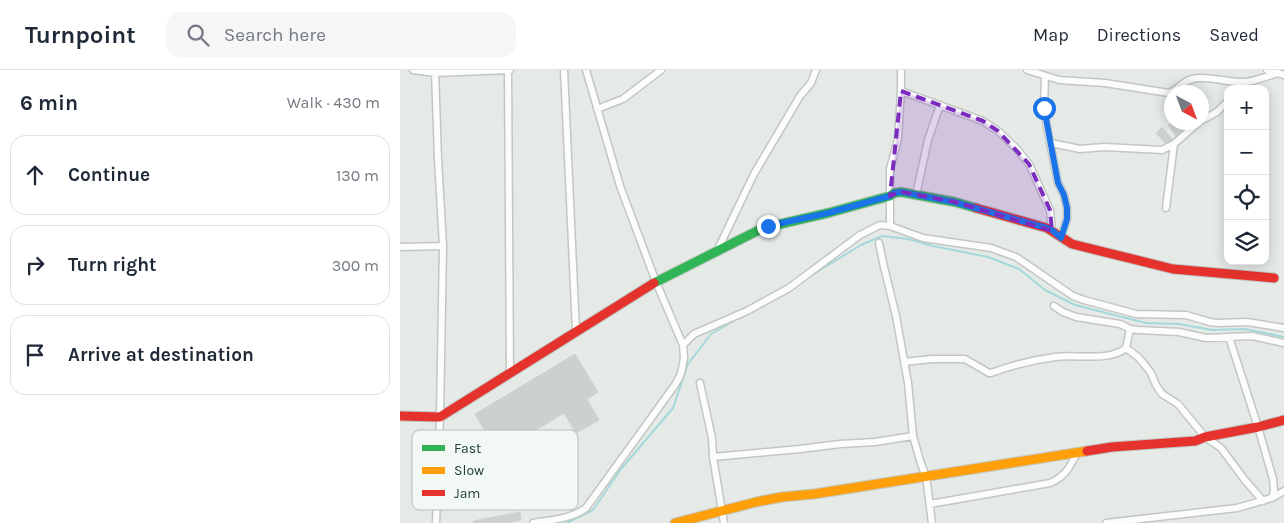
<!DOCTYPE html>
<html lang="en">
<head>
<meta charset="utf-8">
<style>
  body { margin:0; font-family:Karla,sans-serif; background:#f6f6f7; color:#1f2937 }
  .controls { position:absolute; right:15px; top:15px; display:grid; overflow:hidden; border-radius:10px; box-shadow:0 2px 12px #0003 }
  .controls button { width:45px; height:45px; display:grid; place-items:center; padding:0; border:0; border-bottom:1px solid #e0e1e3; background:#fff; color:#1f2937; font:25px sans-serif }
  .compass { position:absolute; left:764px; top:15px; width:45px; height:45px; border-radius:50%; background:#fff; box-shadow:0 2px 12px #0003; rotate:139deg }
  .stop { position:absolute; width:15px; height:15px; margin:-11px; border:4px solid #1a73e8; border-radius:50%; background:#fff }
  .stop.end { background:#1a73e8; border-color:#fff; box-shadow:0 1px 5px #0008 }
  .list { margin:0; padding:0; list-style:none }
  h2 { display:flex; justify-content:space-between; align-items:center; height:65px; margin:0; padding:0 20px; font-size:21px }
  h2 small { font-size:16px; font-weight:400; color:#747a83 }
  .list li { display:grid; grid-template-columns:32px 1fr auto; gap:15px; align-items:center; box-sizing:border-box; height:80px; margin:0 10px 10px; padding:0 10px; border:1px solid #e0e1e3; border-radius:15px }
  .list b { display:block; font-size:19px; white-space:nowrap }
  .list em { font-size:16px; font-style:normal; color:#747a83 }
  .icon { flex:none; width:28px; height:28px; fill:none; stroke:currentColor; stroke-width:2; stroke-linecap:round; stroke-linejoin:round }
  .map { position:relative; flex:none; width:884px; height:453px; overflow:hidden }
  header { display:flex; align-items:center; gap:30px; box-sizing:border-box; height:70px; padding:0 25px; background:#fff; border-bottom:1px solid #e0e1e3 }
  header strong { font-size:24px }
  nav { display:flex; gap:28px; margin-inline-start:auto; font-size:18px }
  .search { width:350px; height:45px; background:#f6f6f7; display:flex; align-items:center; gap:12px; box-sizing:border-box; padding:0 18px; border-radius:15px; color:#747a83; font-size:19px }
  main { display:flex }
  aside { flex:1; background:#fff }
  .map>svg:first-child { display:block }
</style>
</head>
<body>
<header>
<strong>Turnpoint</strong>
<div class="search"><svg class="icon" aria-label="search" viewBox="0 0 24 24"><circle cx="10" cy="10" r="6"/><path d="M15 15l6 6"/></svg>Search here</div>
<nav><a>Map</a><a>Directions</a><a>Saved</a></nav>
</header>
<main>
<aside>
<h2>6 min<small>Walk · 430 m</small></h2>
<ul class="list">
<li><svg class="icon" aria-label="ahead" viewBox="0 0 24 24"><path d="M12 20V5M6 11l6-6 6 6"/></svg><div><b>Continue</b></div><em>130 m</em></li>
<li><svg class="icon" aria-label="right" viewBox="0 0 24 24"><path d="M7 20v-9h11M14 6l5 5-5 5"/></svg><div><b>Turn right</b></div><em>300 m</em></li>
<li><svg class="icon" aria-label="arrive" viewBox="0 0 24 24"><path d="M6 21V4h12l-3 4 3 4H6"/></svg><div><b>Arrive at destination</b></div></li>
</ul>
</aside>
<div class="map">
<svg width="884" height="453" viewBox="0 0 884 453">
  <rect width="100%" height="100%" fill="#e5eae7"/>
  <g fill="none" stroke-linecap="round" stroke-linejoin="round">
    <!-- stream -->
    <path stroke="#a4d9d9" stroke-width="2" d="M412,205L461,175L482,166L508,169L533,176L588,187L619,199L645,220L675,235L746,253L779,254L812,260L845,259L884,267
      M167,453L193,440L221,399L273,338L288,294L311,264L335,250"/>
  </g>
  <!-- building -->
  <path fill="#cbd1ce" stroke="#cdd3d0" d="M772,52H784L789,59L777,68L768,55Z
    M762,57L773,70L767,75L756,63Z
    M175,284L198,322L187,329L199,350L176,363L164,343L98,383L75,344Z
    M120,442L121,450L105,453H73V451Z"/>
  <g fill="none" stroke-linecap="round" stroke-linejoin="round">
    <!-- street casing -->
    <g stroke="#c2c7c4" stroke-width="9">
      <path id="street" d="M13,0L35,3L110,0
        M35,0L38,89L43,176L40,347L36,453
        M108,0L110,303
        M164,0L176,261
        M627,0L659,10L705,13L769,23C778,20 783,11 792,9C807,5 828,13 843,12C854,12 867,6 878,3
        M867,0L884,5
        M645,6L644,38L647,57L658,113L664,125L667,138V149L661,167
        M501,21L583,51L598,61L616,78L629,94L650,140L652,161
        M197,39L223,29L261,0
        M802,50L817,42L828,31
        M651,73L680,79L704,77L762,80L774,74L799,52
        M516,125L528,70L540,35
        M766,138L774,74
        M490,156V99L498,69L501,21V0
        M479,173L484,197L496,246L508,313L513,366L521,394L526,406L532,453
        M0,177L43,176
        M317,181L354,104L400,26L411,13L416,0
        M654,236L663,242L676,247L720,254L730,259L738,260L779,262L806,268L852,266L884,273
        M829,267L858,357L873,409L874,421L872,428
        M283,275L294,264L347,241L389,218L460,165L480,155L490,156L523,168L591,178L616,187L673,226L684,230L736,244L786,245L810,252L817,253L847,252L884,258
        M726,278L738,287L744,294L751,303L756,315L762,324L778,334L805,367L821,378L844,409L863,431
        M504,292L532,289H565L589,303H591C612,295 633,290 655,287C676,284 709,292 726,278L730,259
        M300,313L312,368L313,387L324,453
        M313,387L400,379L440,374L475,372L513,366
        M530,434L650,413C666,406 669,398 677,383
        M133,453C151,450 171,449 186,438L275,315L280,306L282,299L284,288L283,275L256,212L220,116L186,0
        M706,453L837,438L872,428L884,421"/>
    </g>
    <!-- fast casing -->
    <g stroke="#c0c8c4" stroke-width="11">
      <path id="fast" d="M254,213L363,158L428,143L490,126L494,123L501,122L555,132L576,138"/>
    </g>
    <!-- slow casing -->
    <g stroke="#c0c8c4" stroke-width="11">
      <path id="slow" d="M275,453L356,432L382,427L414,424L687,381"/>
    </g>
    <!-- jam casing -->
    <g stroke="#c0c8c4" stroke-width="11">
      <path id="jam" d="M576,138L647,158L672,174L773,199L874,208
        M0,346L40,347L254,213
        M687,381L712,377L795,371L805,367L858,357L884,350"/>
    </g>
    <!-- street -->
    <use href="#street" stroke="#fbfcfb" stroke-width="6"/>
    <!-- fast -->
    <use href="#fast" stroke="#30b455" stroke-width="9"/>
    <!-- slow -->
    <use href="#slow" stroke="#ff9f0a" stroke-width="9"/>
    <!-- jam -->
    <use href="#jam" stroke="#e5322d" stroke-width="9"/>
  </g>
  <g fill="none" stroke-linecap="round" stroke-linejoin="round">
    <!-- route -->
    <path stroke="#1a73e8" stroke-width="6" d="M368,156L428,143L490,126L494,123L501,122L554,132L647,158L652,160L661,168L667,149V138L664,125L658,113L644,38"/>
  </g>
  <!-- marked area -->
  <path fill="#7b2cbf" fill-opacity="0.2" stroke="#7b2cbf" stroke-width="4" stroke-dasharray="10 6" stroke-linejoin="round" d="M501,21L583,51L598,61L629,94L650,140L652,161L555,132L501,122L490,126Z"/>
  <!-- legend -->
  <rect x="12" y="360" width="166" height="80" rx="8" fill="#f2f9f5" stroke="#b3c1ba" stroke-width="1"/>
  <rect x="22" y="375" width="23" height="6" fill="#30b455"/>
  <rect x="22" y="397" width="23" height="7" fill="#ff9f0a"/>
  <rect x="22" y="420" width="23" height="6" fill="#e5322d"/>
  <g font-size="14" fill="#213e32">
    <text x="54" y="383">Fast</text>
    <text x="54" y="405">Slow</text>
    <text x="54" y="428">Jam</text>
  </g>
</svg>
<div class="controls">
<button>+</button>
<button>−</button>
<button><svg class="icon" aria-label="locate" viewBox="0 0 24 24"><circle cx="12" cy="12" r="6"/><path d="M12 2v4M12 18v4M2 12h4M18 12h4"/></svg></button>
<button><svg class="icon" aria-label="layers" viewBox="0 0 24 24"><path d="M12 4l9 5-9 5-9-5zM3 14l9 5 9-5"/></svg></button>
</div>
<svg class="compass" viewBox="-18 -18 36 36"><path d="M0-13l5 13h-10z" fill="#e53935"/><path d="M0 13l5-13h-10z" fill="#747a83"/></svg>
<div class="stop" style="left:644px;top:38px"></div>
<div class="stop end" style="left:368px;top:156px"></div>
</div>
</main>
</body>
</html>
